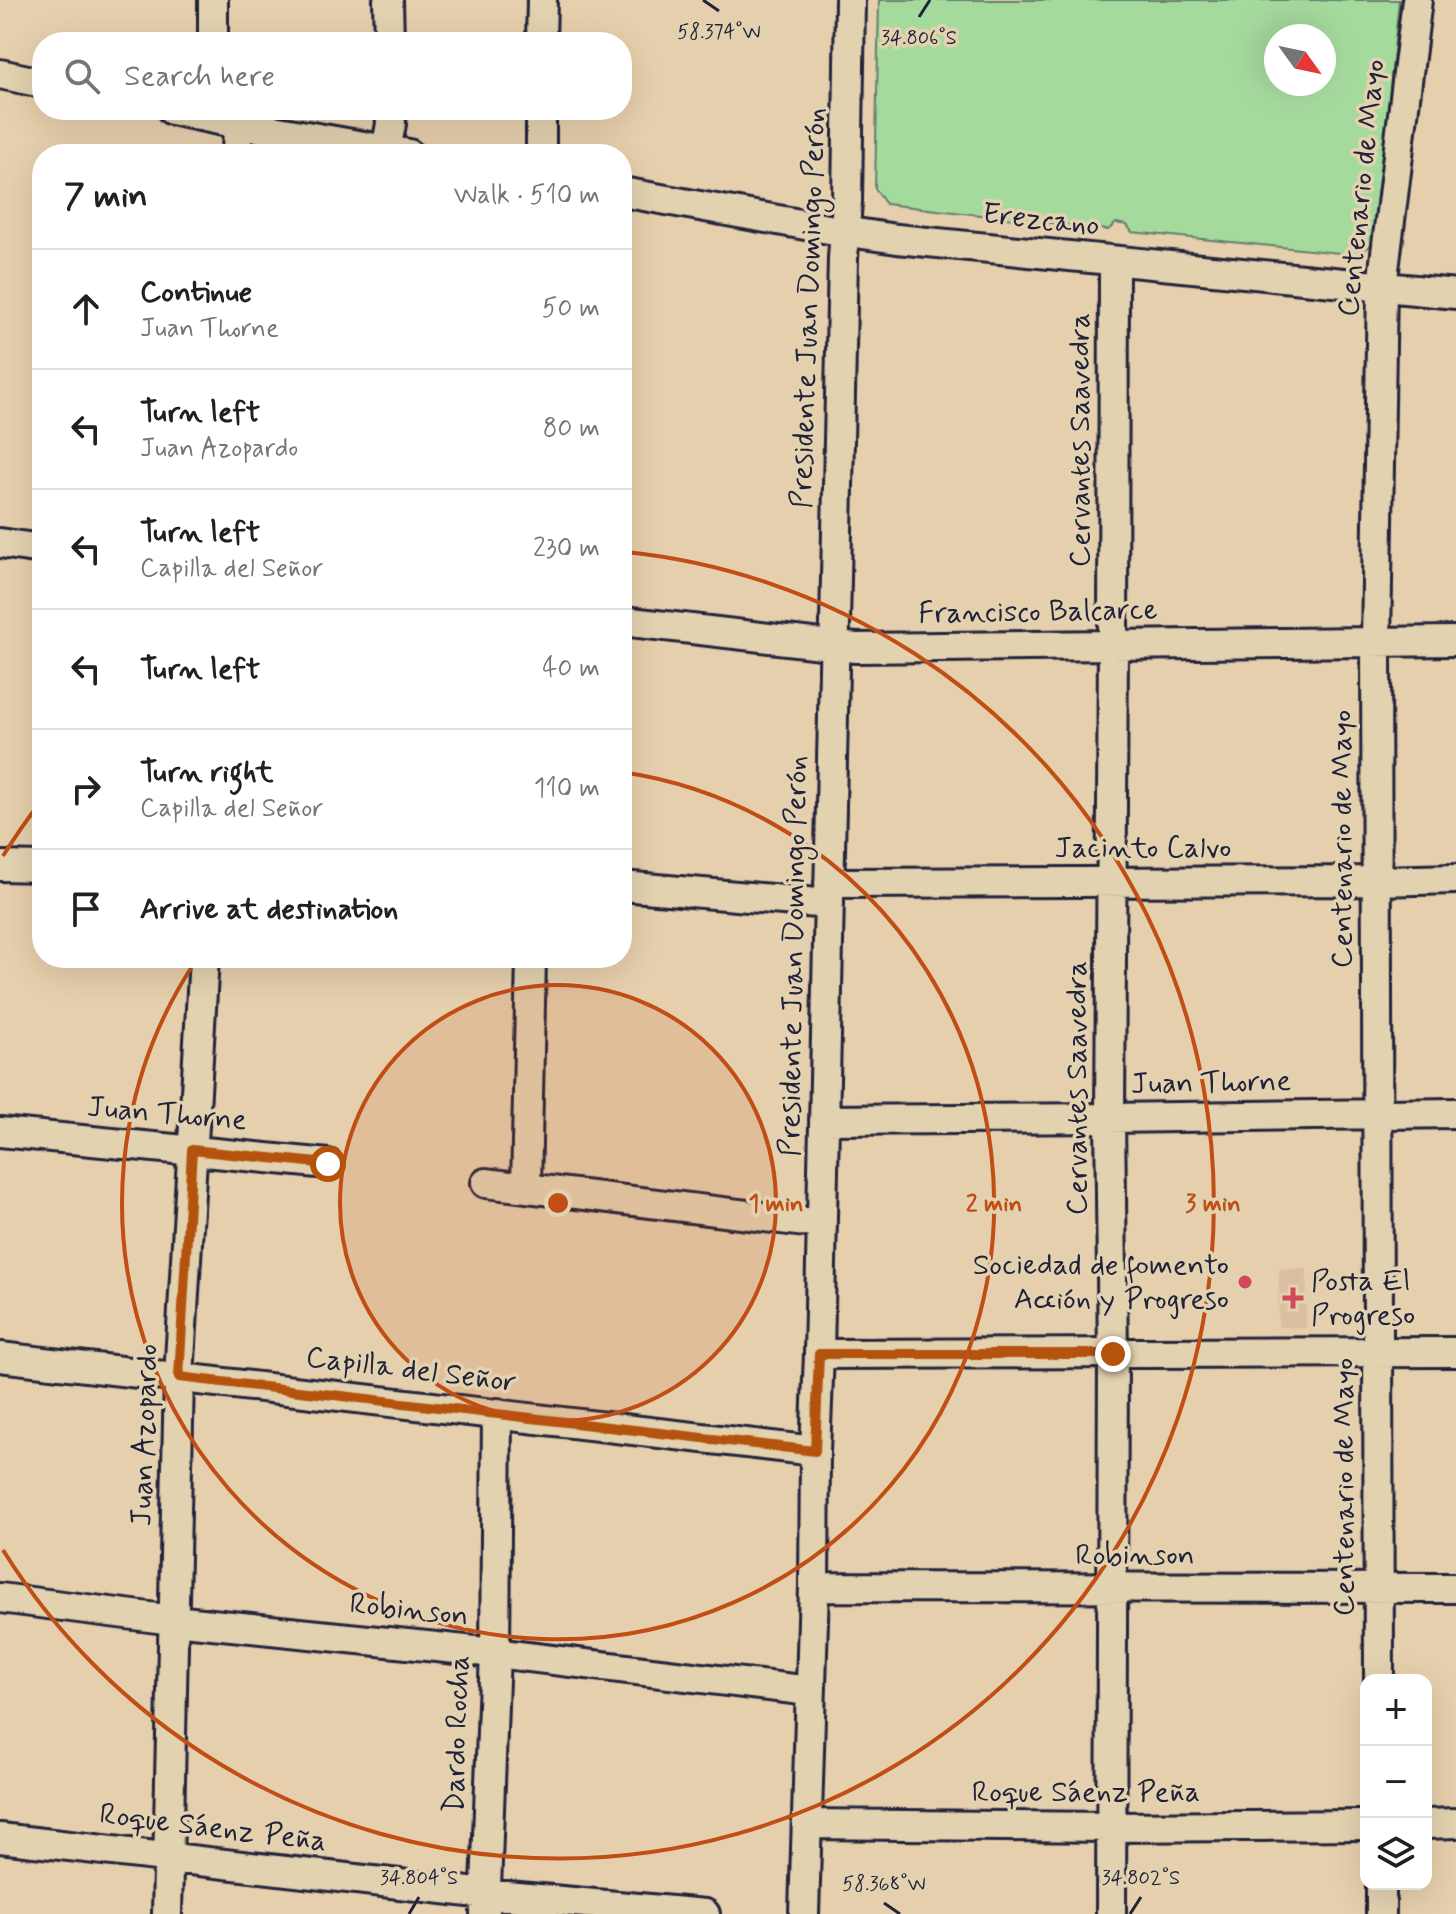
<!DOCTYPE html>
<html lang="en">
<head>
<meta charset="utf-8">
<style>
  body { margin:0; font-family:Mynerve,sans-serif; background:#f2f2f2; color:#202124 }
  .controls { position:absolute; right:24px; bottom:24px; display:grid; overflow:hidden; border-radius:16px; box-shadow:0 8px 32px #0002 }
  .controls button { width:72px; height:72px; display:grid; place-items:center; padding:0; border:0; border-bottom:2px solid #e0e0e0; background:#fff; color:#202124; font:40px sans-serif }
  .compass { position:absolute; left:1264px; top:24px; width:72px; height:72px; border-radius:50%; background:#fff; box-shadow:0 8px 32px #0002; rotate:123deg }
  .stop { position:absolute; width:24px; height:24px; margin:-18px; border:6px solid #b45309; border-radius:50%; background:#fff }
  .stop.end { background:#b45309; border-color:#fff; box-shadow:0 2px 8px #0008 }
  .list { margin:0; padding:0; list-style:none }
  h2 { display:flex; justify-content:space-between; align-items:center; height:104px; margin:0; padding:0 32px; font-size:34px }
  h2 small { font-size:26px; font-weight:400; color:#757577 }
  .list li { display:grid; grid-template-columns:52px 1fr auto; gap:24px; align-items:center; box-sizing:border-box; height:120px; padding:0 32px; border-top:2px solid #e0e0e0 }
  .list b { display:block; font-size:30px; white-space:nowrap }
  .list p { margin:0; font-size:26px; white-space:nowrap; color:#757577 }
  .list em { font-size:26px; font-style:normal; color:#757577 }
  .icon { flex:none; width:44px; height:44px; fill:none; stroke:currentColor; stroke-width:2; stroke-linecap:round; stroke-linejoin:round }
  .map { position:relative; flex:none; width:1456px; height:1914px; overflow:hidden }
  .search { position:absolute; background:#fff; box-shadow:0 8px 32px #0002; left:32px; top:32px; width:600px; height:88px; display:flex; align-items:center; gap:20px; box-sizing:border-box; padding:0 28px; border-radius:32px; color:#757577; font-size:30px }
  .panel { position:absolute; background:#fff; box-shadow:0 8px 32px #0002; left:32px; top:144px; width:600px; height:824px; border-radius:32px }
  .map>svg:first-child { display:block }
</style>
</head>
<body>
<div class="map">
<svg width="1456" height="1914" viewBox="0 0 1456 1914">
  <rect width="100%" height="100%" fill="#e6cfac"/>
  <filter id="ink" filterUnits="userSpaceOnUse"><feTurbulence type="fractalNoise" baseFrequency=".0125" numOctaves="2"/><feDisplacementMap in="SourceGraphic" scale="16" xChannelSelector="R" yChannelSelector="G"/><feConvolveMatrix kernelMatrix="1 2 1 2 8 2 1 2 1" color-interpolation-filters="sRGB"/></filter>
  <g filter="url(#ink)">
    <!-- built -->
    <path fill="#dac0a1" d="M1279,1269H1307L1306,1328L1278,1327Z"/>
    <!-- green -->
    <path fill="#a5da9d" stroke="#647e6c" stroke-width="2" fill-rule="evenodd" d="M879,0H1399L1375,241L1359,255L1132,232L1127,225L1116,223L1108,230L886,204L875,189ZM1276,36H1324V84H1276Z"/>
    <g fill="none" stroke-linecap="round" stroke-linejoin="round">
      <!-- minor casing -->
      <g stroke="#22223b" stroke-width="34">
        <path id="minor" d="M213,0V42
          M388,0L389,42
          M541,42L542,0
          M0,74L42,83
          M172,110L238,124L409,154
          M386,150L391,124L390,110
          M237,154L238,124
          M541,154V110
          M622,192L822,228L897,239L1456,294
          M0,543L42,549
          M622,621L856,648L1456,641
          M0,866L42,867
          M829,883L1377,881L1456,879
          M622,886L829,904
          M824,1120L1110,1118L1456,1113
          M0,1132L328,1164
          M486,1183L822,1224
          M526,1188L531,958
          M819,1354L1456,1352
          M0,1357L815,1451
          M814,1587L1456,1588
          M0,1598L173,1620L495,1653L810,1691
          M1379,1680L1376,642L1382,286L1417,0
          M807,1824L1110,1827L1366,1825
          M1426,1824L1456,1823
          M0,1838L486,1894L705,1914
          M1381,1884V1914
          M167,1914L179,1377L204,958
          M485,1914L495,1653L497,1413
          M804,1914L814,1587L815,1451L819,1354L843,258L847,201L850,0
          M1111,1914L1113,1354L1110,1118L1113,646L1114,261"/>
      </g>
      <!-- minor -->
      <use href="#minor" stroke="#e3d2af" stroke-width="28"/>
    </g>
  </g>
  <g fill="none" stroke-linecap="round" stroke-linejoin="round" filter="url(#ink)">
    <!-- route -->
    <path stroke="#b45309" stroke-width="10" d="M328,1164L192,1150L179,1377L815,1451L819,1354H1113"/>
  </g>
  <!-- ticks -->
  <path fill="none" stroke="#22223b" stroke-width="3" d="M703,0L719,11M919,17L930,0M884,1903L900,1914M409,1914L419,1897M1130,1914L1141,1897"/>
  <!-- distance rings -->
  <circle cx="558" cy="1203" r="218" fill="#c04e15" fill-opacity=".12"/>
  <g fill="none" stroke="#c04e15" stroke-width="4">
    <circle cx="558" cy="1203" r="218"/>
    <path d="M622 772A436 436 0 1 1 197 959"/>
    <path d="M3 856A655 655 0 0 1 42 800M626 552A655 655 0 1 1 3 1550"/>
  </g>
  <!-- markers -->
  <g fill="#d1495b" stroke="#e3d2af" stroke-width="3">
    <circle cx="1245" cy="1282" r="8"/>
    <path d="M1289 1286h8v8h8v8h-8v8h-8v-8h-8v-8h8z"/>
  </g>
  <g text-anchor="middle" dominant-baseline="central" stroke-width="7" stroke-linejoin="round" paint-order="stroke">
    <!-- street labels -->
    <g font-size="30" fill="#22223b" stroke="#e3d2af">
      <text transform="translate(1362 188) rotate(-84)">Centenario de Mayo</text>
      <text transform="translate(1041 220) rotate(6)">Erezcano</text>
      <text transform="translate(809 308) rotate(-88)">Presidente Juan Domingo Perón</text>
      <text transform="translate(1080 440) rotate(-90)">Cervantes Saavedra</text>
      <text transform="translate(1038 612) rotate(-1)">Francisco Balcarce</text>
      <text transform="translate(1342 839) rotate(-90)">Centenario de Mayo</text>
      <text x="1143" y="848">Jacinto Calvo</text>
      <text transform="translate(794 956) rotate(-89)">Presidente Juan Domingo Perón</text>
      <text transform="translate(1211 1083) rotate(-1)">Juan Thorne</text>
      <text transform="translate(1077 1088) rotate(-90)">Cervantes Saavedra</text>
      <text transform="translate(167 1114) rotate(5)">Juan Thorne</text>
      <text transform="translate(411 1370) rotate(7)">Capilla del Señor</text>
      <text transform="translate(145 1435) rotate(-88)">Juan Azopardo</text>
      <text transform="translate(1344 1487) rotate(-90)">Centenario de Mayo</text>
      <text x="1135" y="1555">Robinson</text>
      <text transform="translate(409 1610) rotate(6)">Robinson</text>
      <text transform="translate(457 1734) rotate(-88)">Dardo Rocha</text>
      <text x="1086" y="1792">Roque Sáenz Peña</text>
      <text transform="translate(213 1828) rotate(7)">Roque Sáenz Peña</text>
    </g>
    <!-- poi labels -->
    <g font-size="30" fill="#22223b" stroke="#e3d2af" text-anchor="end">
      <text x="1229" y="1265">Sociedad de fomento<tspan x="1229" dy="34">Acción y Progreso</tspan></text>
      <text x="1311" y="1281" text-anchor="start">Posta El<tspan x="1311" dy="34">Progreso</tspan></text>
    </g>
  </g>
  <g font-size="20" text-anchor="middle" fill="#22223b" stroke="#e3d2af" stroke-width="7" stroke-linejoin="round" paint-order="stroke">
    <text x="719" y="38">58.374°W</text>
    <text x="919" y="44">34.806°S</text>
    <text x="419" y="1884">34.804°S</text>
    <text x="1141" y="1884">34.802°S</text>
    <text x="884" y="1890">58.368°W</text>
  </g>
  <circle cx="558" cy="1203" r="12" fill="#c04e15" stroke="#e3d2af" stroke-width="4"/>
  <g font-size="24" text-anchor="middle" font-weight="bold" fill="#c04e15" stroke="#e3d2af" stroke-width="7" stroke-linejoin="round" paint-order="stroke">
    <text x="776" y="1211">1 min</text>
    <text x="994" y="1211">2 min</text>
    <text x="1213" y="1211">3 min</text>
  </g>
</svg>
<div class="controls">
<button>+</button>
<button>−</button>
<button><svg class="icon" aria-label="layers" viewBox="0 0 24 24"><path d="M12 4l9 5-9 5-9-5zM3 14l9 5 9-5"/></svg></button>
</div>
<svg class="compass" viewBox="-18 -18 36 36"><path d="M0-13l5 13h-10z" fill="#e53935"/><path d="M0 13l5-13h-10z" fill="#757577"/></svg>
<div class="stop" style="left:328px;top:1164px"></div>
<div class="stop end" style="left:1113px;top:1354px"></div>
<div class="search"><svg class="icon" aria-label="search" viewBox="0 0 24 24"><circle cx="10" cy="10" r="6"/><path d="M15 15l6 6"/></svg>Search here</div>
<section class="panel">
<h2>7 min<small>Walk · 510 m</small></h2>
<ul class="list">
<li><svg class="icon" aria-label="ahead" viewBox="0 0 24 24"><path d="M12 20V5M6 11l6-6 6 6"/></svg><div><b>Continue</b><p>Juan Thorne</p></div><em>50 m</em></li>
<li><svg class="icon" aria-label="left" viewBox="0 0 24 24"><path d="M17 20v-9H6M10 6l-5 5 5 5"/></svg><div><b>Turn left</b><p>Juan Azopardo</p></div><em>80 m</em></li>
<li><svg class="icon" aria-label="left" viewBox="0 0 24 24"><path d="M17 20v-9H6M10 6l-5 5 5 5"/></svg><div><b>Turn left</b><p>Capilla del Señor</p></div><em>230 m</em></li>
<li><svg class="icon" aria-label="left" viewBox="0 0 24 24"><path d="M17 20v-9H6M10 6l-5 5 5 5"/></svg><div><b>Turn left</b></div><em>40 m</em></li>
<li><svg class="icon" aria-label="right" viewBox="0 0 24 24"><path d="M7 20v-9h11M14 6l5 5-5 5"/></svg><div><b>Turn right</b><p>Capilla del Señor</p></div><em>110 m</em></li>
<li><svg class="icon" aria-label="arrive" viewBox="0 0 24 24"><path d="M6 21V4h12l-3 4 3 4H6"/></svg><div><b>Arrive at destination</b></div></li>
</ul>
</section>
</div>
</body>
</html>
